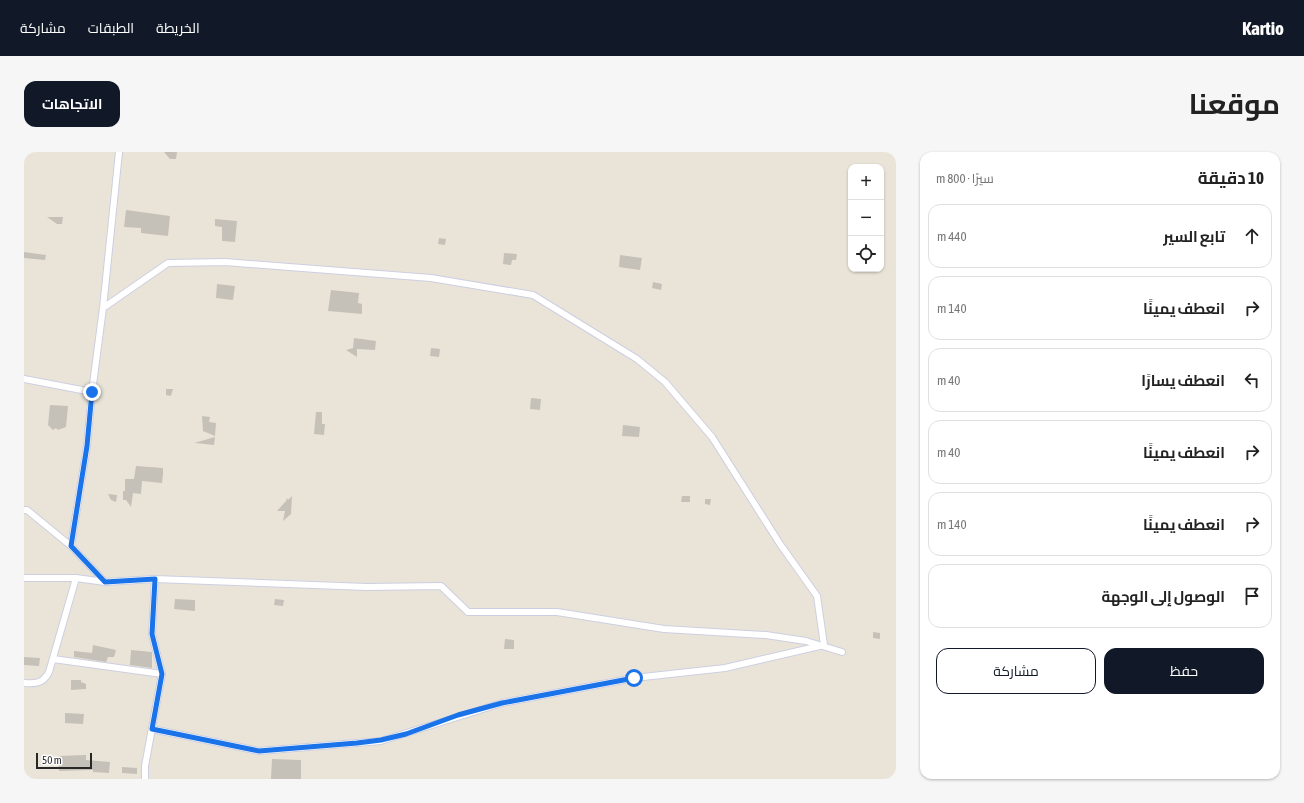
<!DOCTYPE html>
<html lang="ar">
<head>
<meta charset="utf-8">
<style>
  body { margin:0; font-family:"Asap Condensed",Cairo,sans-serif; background:#f6f6f6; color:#222; direction:rtl }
  .controls { position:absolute; right:12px; top:12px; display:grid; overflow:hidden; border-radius:8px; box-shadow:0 1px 3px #0004 }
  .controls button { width:36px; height:36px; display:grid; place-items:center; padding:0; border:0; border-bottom:1px solid #e0e0e0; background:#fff; color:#222; font:20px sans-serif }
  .scale { position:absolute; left:12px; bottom:10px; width:56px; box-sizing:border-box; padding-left:4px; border:2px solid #272727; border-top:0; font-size:11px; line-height:14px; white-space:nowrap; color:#272727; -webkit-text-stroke:3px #fff; paint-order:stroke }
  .stop { position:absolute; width:12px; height:12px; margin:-9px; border:3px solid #1a73e8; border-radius:50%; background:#fff }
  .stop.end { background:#1a73e8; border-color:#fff; box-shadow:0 1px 4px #0008 }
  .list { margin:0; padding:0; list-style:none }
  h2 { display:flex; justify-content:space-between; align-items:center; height:52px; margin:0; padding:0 16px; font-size:17px }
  h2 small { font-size:13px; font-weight:400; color:#767676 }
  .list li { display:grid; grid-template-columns:26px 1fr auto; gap:12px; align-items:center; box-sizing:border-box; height:64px; margin:0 8px 8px; padding:0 8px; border:1px solid #e0e0e0; border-radius:12px }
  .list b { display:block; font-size:15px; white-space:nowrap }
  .list em { font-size:13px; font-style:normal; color:#767676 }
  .actions { display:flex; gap:8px; padding:12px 16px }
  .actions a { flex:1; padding:9px 0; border:1px solid #111827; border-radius:12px; text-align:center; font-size:14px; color:#111827 }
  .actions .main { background:#111827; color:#fff }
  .icon { flex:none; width:22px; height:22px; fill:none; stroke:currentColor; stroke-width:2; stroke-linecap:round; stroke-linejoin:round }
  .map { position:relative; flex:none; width:872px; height:627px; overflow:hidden; direction:ltr; border-radius:12px }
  header { display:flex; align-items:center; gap:24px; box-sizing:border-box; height:56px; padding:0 20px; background:#111827; color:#fff }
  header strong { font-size:19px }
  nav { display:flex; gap:22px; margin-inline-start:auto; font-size:14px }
  .intro { display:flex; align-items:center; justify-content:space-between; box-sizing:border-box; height:96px; padding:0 24px }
  h1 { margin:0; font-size:28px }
  .button { padding:10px 18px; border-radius:12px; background:#111827; color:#fff; font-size:14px; font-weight:700 }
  main { display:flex; gap:24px; padding:0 24px }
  aside { flex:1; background:#fff; border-radius:12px; box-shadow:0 1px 3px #0004 }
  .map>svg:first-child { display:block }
</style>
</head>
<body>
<header>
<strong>Kartio</strong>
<nav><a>الخريطة</a><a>الطبقات</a><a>مشاركة</a></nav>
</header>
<div class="intro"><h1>موقعنا</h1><a class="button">الاتجاهات</a></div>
<main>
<aside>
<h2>10 دقيقة<small>سيرًا · 800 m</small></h2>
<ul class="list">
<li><svg class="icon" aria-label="ahead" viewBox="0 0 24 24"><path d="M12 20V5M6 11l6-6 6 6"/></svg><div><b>تابع السير</b></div><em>440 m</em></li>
<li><svg class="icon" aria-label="right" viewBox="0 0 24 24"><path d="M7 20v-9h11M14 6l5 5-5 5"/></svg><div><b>انعطف يمينًا</b></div><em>140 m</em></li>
<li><svg class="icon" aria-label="left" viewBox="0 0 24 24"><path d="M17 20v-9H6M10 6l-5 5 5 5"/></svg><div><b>انعطف يسارًا</b></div><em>40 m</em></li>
<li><svg class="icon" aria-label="right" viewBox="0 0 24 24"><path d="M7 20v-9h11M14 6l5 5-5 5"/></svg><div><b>انعطف يمينًا</b></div><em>40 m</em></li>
<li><svg class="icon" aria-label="right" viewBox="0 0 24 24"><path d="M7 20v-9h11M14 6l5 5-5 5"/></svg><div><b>انعطف يمينًا</b></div><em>140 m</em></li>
<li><svg class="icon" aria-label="arrive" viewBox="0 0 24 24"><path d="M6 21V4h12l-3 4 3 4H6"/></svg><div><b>الوصول إلى الوجهة</b></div></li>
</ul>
<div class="actions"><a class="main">حفظ</a><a>مشاركة</a></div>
</aside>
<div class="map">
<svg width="872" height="627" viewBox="0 0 872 627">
  <rect width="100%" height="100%" fill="#eae4d8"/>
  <!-- building -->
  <path fill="#c5c1b8" d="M140,0H153L152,7H146Z
    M102,58L146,64L144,84L117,81V76L100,75Z
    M23,65H39L38,72H33Z
    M191,67L213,69L211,90L198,89V75L191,74Z
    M415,86L422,87L421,93L414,92Z
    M0,100L22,103L21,108L0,106Z
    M480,101L493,102L492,108H488L487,113L479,112Z
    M596,103L618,106L616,118L595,115Z
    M629,130L638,132L637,138L628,136Z
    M193,132L211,134L209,148L192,146Z
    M307,138L335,141L334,151L338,152V162L304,159Z
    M330,186L352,189L351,198L333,197V205L322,198L329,196Z
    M407,196L416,197L415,205L406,204Z
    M142,237H149L147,244L142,243Z
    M507,246L517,247L516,258L506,257Z
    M26,253L44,254L42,275L34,278L32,276L29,278L24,273Z
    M292,260H298V272H301L300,283L290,282Z
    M178,264L186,265L185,270L192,271L191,284L179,279Z
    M599,273L616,275L615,285L598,284Z
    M191,285L190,293L171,291H170Z
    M112,314L139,316V322L138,331L118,329L117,342L109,341L107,355L102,348H99V339H101V327H110Z
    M84,342L93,343L92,350L87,348Z
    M268,344L267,362L259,369L261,359H253L262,349L263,346L264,348Z
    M658,344H666V350H657Z
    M681,347H687L686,353L681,352Z
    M151,447L171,448V459L150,457Z
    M251,447L260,448L259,454L250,453Z
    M849,480L856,481V487L849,486Z
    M481,487L490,488V497H480Z
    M69,493L92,498L90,505H84L82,510L50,505V499L68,501Z
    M107,498L128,500V516L106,513Z
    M0,505L16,506L15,514L0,513Z
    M47,528H57V530L62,532V537L47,538Z
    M41,561L60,562L59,572L41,571Z
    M62,603V608L86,610L85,621L69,620V618L35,619L34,604Z
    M248,607L277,608V627H247Z
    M98,615L113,616V622L98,621Z"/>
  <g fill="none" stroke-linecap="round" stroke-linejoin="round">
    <!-- minor casing -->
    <g stroke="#cdcfe1" stroke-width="8">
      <path id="minor" d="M79,156L144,111L201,110L407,126L509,143L613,207L641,230L688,285L756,392L793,444L800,493L701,516L610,526L478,551L357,589L235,599L128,577
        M0,227L68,240L63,294L47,394
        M68,240L79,156L95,0
        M0,358H3L47,394L81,430
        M0,426H52L81,430L131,427L343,435L417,434L444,460H533L640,477L742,483L782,489L818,500
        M29,507L138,522
        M0,531C13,532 19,531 25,520L52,426
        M121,627V614L138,522L128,482L131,427"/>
    </g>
    <!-- minor -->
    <use href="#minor" stroke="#fff" stroke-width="6"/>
  </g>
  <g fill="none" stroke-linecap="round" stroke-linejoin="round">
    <!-- route -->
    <path stroke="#1a73e8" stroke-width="5" d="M68,240L63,294L47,394L81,430L131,427L128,482L138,522L128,577L235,599L333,591L357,588L382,582L434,563L478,551L610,526"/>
  </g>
</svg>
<div class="controls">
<button>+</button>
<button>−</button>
<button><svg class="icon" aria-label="locate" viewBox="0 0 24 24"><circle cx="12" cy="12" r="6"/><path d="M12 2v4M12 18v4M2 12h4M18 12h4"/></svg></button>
</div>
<div class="scale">50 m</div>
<div class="stop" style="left:610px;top:526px"></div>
<div class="stop end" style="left:68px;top:240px"></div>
</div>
</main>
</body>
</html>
